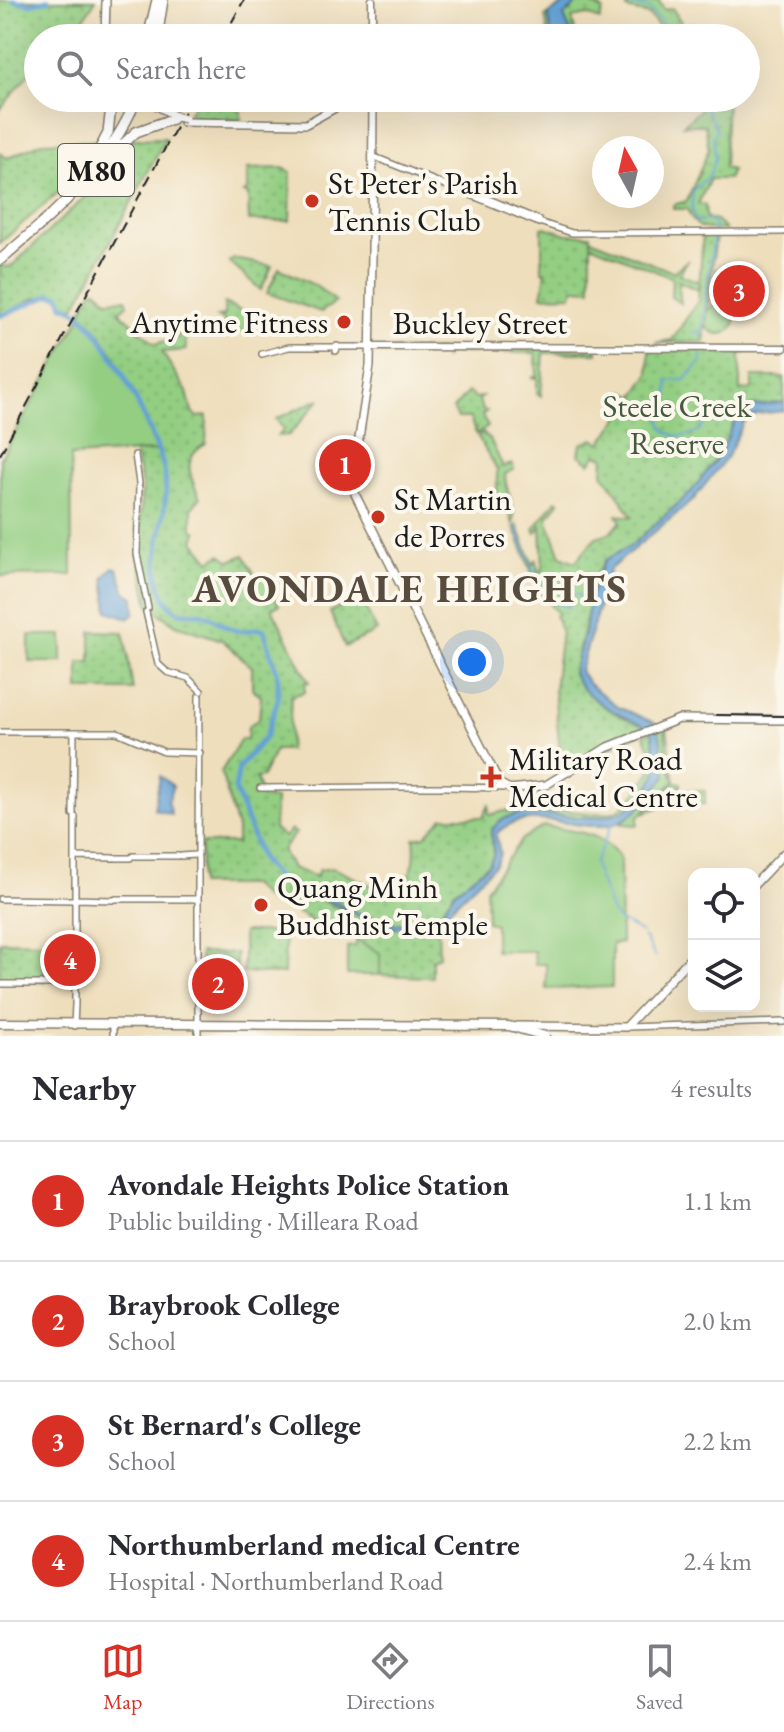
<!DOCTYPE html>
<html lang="en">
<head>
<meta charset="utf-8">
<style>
  body { margin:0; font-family:"EB Garamond",serif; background:#f7f7f7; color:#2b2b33 }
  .controls { position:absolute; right:24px; bottom:24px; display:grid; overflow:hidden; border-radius:16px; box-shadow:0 8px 32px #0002 }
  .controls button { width:72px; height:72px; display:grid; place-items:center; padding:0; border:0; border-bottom:2px solid #e1e1e2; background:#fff; color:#2b2b33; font:40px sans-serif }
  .compass { position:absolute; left:592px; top:136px; width:72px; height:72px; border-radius:50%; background:#fff; box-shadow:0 8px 32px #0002; rotate:352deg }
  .you { position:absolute; left:472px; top:662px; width:28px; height:28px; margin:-20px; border:6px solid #fff; border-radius:50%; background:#1a73e8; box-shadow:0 0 0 12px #1a73e833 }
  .badge { display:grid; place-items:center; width:52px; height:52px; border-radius:50%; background:#d93025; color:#fff; font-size:26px; font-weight:700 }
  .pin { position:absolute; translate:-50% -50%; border:4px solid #fff; box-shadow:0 2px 8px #0006 }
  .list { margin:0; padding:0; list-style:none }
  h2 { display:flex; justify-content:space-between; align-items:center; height:104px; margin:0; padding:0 32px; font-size:34px }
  h2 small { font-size:26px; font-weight:400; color:#7c7c81 }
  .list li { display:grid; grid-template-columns:52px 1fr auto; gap:24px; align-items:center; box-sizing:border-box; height:120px; padding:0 32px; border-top:2px solid #e1e1e2 }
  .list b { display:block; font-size:30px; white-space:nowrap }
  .list p { margin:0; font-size:26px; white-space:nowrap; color:#7c7c81 }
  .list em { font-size:26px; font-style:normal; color:#7c7c81 }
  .icon { flex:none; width:44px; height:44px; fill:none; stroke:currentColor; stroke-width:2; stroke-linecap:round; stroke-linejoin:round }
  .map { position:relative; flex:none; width:784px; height:1036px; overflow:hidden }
  .search { position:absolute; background:#fff; box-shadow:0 8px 32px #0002; left:24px; right:24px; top:24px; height:88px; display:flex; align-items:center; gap:20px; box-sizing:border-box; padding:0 28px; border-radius:44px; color:#7c7c81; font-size:30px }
  .sheet { height:584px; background:#fff }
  nav { display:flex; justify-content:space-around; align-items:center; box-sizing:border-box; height:112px; border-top:2px solid #e1e1e2; background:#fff; font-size:22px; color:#7c7c81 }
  nav a { display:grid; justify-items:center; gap:4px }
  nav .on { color:#d93025 }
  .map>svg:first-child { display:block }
</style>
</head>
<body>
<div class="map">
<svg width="784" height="1036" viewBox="0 0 784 1036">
  <defs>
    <pattern id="park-dots" width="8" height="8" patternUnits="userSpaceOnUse" patternTransform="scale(2)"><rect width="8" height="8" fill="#93ce82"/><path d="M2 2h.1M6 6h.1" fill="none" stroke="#7eb070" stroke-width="1.8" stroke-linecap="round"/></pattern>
  </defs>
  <rect width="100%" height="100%" fill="#fbf7ec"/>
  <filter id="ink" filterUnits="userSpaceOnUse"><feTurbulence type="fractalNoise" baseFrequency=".0125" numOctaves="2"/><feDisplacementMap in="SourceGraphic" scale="16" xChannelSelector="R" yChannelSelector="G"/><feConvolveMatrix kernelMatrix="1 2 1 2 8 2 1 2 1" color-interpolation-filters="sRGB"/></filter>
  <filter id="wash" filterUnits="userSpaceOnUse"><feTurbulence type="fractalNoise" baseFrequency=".006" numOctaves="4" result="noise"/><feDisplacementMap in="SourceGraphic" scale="32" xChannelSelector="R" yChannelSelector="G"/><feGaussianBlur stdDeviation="1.8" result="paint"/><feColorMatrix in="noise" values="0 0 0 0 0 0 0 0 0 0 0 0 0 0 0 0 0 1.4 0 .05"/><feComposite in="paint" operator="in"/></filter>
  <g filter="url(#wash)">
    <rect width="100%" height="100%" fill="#eedebc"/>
    <!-- grass -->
    <path fill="#93ce82" stroke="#58754f" stroke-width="2" d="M591,239L673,272L688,260L679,274L699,282L698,290L678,281L681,304L671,297L672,278L590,244Z
      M724,265L736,273L737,288L730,295L718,290L712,293L717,289L716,271Z
      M705 319a15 15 0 1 1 30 0a15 15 0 1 1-30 0Z
      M83,313C116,345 138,408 157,451L71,456L72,575L0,576V459Z
      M29,635H62V662H29Z
      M665,726L667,761L675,781L638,817V825L621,824L666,776L658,729Z
      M544,826C574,832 602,830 620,858L621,943L612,944V987L546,989V964H535L534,951H495V924L487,922L486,889L522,839Z
      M356,940L381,952L380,975H347V947L356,946Z"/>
    <!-- park -->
    <path fill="url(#park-dots)" stroke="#58754f" stroke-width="2" d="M0,0H96L83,20L91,26L88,38H38V62L0,110Z
      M569,0H583L603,10L600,20L587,15L572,18L577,38H549L545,17Z
      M628,0L640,4L658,0L664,10L672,8L684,27L691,23L695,28L689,33L693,38H668L649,15L627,9Z
      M197,98H229L241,112V120L187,117Z
      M696,98H705L708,104L715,98H727L724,168L732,170L728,179H710L698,204L705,205L706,218L716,220L725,230C704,230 695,230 687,209H673V205L687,201L709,149L705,125H683L701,109Z
      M166,138L75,307L63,306L60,296L37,297L0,316V265L8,267L15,263L89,193L133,139Z
      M101,140L70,182L0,243V153L7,158L42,142Z
      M283,168L291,172L290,221H249L248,194L244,193L248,190L247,169Z
      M545,227L567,234L591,235V289L574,288L572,295L542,296L546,272L542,271V228Z
      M703,233L716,234L704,342L655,343L672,340L698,301Z
      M234,259L272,266L261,290L229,262Z
      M279,268L316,286L336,302L321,312L267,293Z
      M97,289L107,300L126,299L128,304L119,311L155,344L176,338L181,332L185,334L186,350L162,352L187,392L192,412L198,417L207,416L206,444C181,457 189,476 200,498L192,508V529L197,532L194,541L210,561L221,554L230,561L244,555L257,579L265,576L279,605L272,608L309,682L305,683V692L291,696L289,750H275L262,777L256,778L262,798L275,799L274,829L284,837L291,830L296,833L282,850L292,868L316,877L319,870L333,868L390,894C395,884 398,891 404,883C415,869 416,855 414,838L425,836L443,817H483L489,804V815L526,806L531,802L532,791H536L537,805C554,809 596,816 612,812C628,808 642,784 651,771L650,749L644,734L653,731L657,772C614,864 531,779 491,832L494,854L489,864L455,891L434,921L387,924L367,918L311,891L304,893L389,929L438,924L439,956L432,959V977L380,975V953L356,940V935L339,931V940L333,939L332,932L311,926V920L291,909V904L275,896L271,904L251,885H200L201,843H237V829L221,772L241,739H247L248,726L259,719L261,696L252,689V667L222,640L176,625L149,606L139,556L142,485L135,452L157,451C137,404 118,347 81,312L91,293Z
      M224,303L244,312L253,330L263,332H224V320L217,317L224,316Z
      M383,349H597V353H544L541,396L537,394V378H531L537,376L536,353H447L445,358L443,353H382Z
      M649,350L749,351L740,354V391L752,389V377H784V402L750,407L737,416L720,454L691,492L632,545L605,560L597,573L573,673C584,700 622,718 649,728L562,775L554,689L561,631L555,616L558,613C532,590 529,558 514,528L517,525L533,564L536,560L538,571L543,570L541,526L536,533L534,529L556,500L559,502L547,518L561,556L575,562L596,537L609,533L621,522L617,515L633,517L603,473L604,457L596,455L590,463L579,455L581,444L594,439L601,443L629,404L619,399V394L625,391L634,397L649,374Z
      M468,392L475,398L482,397L479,400L482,410L487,411L482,415L488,427L476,435L470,418H458L453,409Z
      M320,399L289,435L278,436L284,430L276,419Z
      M483,433L491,441L503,467L512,464L514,469L505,474C505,493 518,510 513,524L507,508H497V470L478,437Z
      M359,596L377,631L345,647L330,612Z
      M91,631L124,632L133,690H79V662H91Z
      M685,721L667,728L675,782L681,783V790L705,791V804L665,805L644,813L675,781L667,761L665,726Z
      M243,932H285L284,974L243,973Z
      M0,941L44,942V982H0Z
      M200,953H236V990H228V985H219L214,981H210V986H204L200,980Z"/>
    <!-- water -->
    <path fill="#63a0d4" stroke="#405e78" stroke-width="2" d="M570,0L575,1V6L564,16L573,38H552L548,15Z
      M784,402V411L757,414L744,421L729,454L693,500L610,569L580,671L589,684L618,707L655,723L660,735L666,776C653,792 638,815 617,823C582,836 527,802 496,834L500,854L496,864L431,927C366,936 356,905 302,892H327L343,906L387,924L431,922L439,917L455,891L489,864L494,854L491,832C517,781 621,862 657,772L652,730C629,719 581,700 573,672L586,627L590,597L605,560L632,545L691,492L720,454L737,416L750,407Z
      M113,567L117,568L126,592L134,597L135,613L128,618L108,611L104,577Z
      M160,776L173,786L168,802L171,814L154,809Z"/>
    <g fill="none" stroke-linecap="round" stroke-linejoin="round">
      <!-- stream -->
      <path stroke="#63a0d4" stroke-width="2" d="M600,0L650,9L674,38
        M701,98L717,131L713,136L715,159L709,176L693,190L692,208L696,221L709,220L715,226L701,338
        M692,332L702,331
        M701,354V362L685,380L668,381C671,398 660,414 661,422C665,439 686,438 698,431C705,426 707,417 716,414C725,411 738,410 747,409
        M516,527L530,563L553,603L568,607L571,595H591
        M613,822L594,864L612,913L622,923
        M624,923L642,933
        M644,937L655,957"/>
      <!-- river -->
      <path stroke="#63a0d4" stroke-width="5" d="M13,0L31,4L48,0
        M0,316L52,294L60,296L63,306C97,306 157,437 164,470C174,516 139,566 170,605C180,618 192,610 204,614C216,618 227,631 242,631C251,632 256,626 264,630L278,675V699L266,736L239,767L235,789L262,861L276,877L306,892"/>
    </g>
  </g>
  <g filter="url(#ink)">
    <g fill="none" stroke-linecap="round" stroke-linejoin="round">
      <!-- tertiary casing -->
      <g stroke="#857d6c" stroke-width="8">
        <path id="tertiary" d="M372,156L455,189L462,188L458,190
          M467,190L539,220
          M461,191L539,223
          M542,223L572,233L784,232
          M337,346L336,351L338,347H371
          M262,354L289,347H335
          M135,455L139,483
          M139,487L137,554L148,608
          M146,612L158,664L167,672L188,678L201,691
          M0,732H117L164,752L200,753
          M395,787H441
          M444,787L507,788
          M260,788L392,787
          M73,814L74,732
          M75,817V898
          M198,855L199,696
          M133,856H178
          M181,856L195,855
          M75,857L113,858
          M116,858H130
          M198,858V1036
          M0,899L73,900
          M76,899L113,900
          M116,899H197
          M75,982V901
          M0,984H73
          M75,1003V985
          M113,1024V1036
          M74,1026L75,1004
          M627,1027L784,1022"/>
      </g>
      <!-- secondary casing -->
      <g stroke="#857d6c" stroke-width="9">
        <path id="secondary" d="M372,38V0
          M371,347L784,348"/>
      </g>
      <!-- primary casing -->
      <g stroke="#857d6c" stroke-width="10">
        <path id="primary" d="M105,38L106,0
          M143,98L177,117
          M183,122L306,124L353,98
          M372,254L370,366L354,471L355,494L500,784L510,789L546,785L606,748L679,719L784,720
          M372,256L373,98
          M754,885L784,853
          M517,1026L626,1027L694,954"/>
      </g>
      <!-- trunk casing -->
      <g stroke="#857d6c" stroke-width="11">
        <path id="trunk" d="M0,1023L509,1026L545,1036"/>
      </g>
      <!-- motorway casing -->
      <g stroke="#857d6c" stroke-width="12">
        <path id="motorway" d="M148,38L157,0
          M157,38L163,0
          M118,149L136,132L172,119
          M86,175L108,133L112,98
          M0,260C56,212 108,168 137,98"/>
      </g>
      <!-- tertiary -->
      <use href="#tertiary" stroke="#fff" stroke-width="5"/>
      <!-- secondary -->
      <use href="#secondary" stroke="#fff" stroke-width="6"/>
      <!-- primary -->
      <use href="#primary" stroke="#fff" stroke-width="7"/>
      <!-- trunk -->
      <use href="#trunk" stroke="#fff" stroke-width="8"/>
      <!-- motorway -->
      <use href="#motorway" stroke="#fff" stroke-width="9"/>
      <!-- tram -->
      <path stroke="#1c1c1c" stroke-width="2" d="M716,715L784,716"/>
      <!-- rail -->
      <path stroke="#1c1c1c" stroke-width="2" stroke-dasharray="12 6" stroke-linecap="butt" d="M223,38L244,0
        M0,455L192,98"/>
      <!-- primary-bridge casing -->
      <g stroke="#857d6c" stroke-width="10" stroke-linecap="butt">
        <path id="primary-bridge" d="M138,98L143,102
          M177,117L185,119"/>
      </g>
      <!-- primary-bridge -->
      <use href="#primary-bridge" stroke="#fff" stroke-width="7"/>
    </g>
  </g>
  <!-- markers -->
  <g fill="#c8321e" stroke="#fbf7ec" stroke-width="3">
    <circle cx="312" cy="201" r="8"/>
    <circle cx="344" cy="322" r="8"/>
    <circle cx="378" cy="517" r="8"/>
    <path d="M487 765h8v8h8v8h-8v8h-8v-8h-8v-8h8z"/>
    <circle cx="261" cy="905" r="8"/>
  </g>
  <g text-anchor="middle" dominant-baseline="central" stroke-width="8" stroke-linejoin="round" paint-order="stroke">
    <!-- shield labels -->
    <rect fill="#fbf7ec" stroke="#5f5e5a" stroke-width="2" x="58" y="144" width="76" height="52" rx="6"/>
    <g font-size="30" font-weight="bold" fill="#1c1c1c">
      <text x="96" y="170">M80</text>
    </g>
    <!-- poi labels -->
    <g font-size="32" fill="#1c1c1c" stroke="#fbf7ec" text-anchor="start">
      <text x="328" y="183">St Peter's Parish<tspan x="328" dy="37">Tennis Club</tspan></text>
      <text x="328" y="322" text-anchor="end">Anytime Fitness</text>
      <text x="394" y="499">St Martin<tspan x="394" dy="37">de Porres</tspan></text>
      <text x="509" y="759">Military Road<tspan x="509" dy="37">Medical Centre</tspan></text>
      <text x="277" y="887">Quang Minh<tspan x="277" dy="37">Buddhist Temple</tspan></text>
    </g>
    <!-- street labels -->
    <g font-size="32" fill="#1c1c1c" stroke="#fbf7ec">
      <text x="480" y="323">Buckley Street</text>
    </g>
    <!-- park labels -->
    <g font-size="32" fill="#465a40" stroke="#fbf7ec">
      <text x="677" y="406">Steele Creek<tspan x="677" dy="37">Reserve</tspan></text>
    </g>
    <!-- district labels -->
    <g font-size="40" font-weight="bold" letter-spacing="2" fill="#574c3e" stroke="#fbf7ec">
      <text x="410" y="588">AVONDALE HEIGHTS</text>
    </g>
  </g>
</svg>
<div class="controls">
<button><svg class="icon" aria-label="locate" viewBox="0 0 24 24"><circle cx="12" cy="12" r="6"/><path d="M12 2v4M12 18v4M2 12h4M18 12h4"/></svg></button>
<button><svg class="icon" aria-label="layers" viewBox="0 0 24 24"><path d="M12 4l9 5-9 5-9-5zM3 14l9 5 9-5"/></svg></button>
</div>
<svg class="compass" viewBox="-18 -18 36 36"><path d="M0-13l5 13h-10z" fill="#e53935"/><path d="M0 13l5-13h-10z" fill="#7c7c81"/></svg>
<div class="you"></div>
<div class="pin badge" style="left:345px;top:465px">1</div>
<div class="pin badge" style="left:218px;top:984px">2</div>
<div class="pin badge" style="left:739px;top:291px">3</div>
<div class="pin badge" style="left:70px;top:960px">4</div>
<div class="search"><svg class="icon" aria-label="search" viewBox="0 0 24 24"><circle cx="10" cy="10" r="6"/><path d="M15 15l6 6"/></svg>Search here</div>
</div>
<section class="sheet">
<h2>Nearby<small>4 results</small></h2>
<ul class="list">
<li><span class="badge">1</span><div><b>Avondale Heights Police Station</b><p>Public building · Milleara Road</p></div><em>1.1 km</em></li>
<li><span class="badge">2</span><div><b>Braybrook College</b><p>School</p></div><em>2.0 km</em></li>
<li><span class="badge">3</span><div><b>St Bernard's College</b><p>School</p></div><em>2.2 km</em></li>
<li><span class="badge">4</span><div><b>Northumberland medical Centre</b><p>Hospital · Northumberland Road</p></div><em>2.4 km</em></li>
</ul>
</section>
<nav>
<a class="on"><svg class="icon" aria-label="map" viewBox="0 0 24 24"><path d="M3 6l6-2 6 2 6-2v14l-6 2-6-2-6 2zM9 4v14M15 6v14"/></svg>Map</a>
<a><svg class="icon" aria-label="directions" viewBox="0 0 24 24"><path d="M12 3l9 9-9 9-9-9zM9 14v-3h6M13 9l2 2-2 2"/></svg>Directions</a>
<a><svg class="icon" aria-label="saved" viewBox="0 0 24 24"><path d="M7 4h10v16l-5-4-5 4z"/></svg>Saved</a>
</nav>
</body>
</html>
